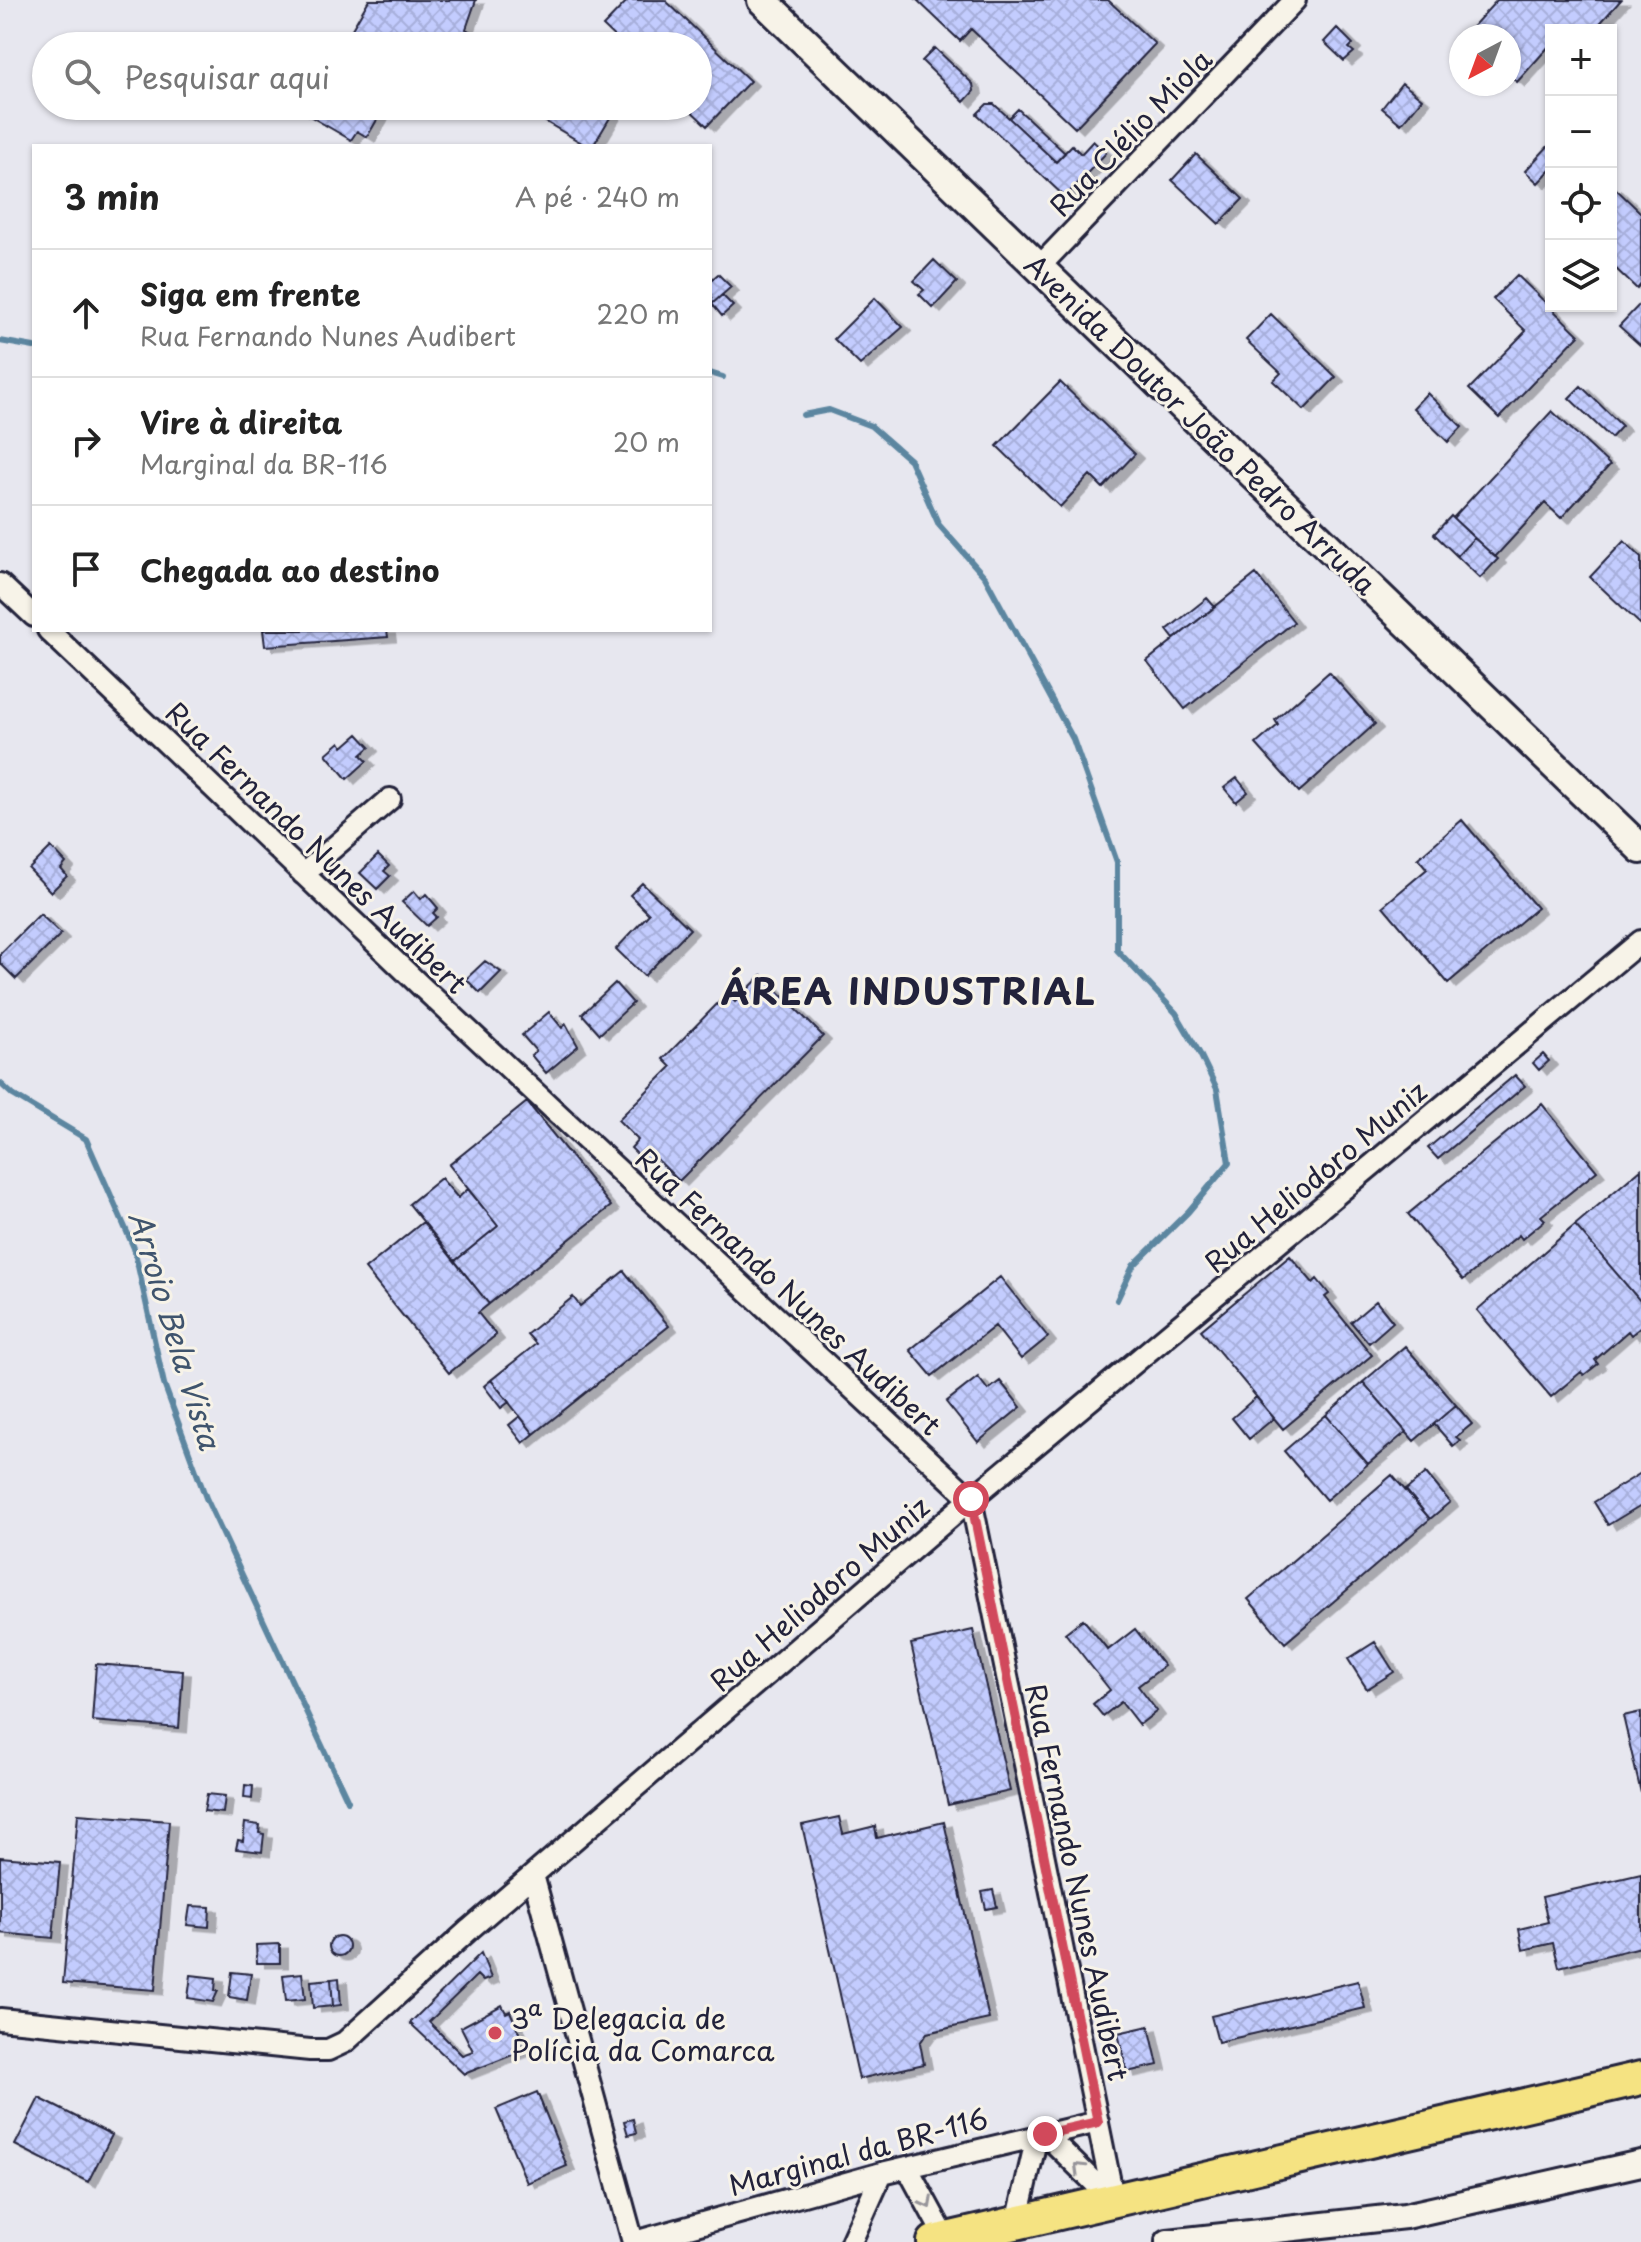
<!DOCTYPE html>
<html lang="pt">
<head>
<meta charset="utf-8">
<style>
  body { margin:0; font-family:"Playpen Sans",sans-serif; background:#f2f2f2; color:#222 }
  .controls { position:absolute; right:24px; top:24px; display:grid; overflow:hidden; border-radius:0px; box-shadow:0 2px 6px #0004 }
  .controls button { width:72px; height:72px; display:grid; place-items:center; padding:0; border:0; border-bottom:2px solid #e0e0e0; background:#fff; color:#222; font:40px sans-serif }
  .compass { position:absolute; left:1449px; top:24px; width:72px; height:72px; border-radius:50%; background:#fff; box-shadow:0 2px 6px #0004; rotate:221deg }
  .stop { position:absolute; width:24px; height:24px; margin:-18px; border:6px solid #d1495b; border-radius:50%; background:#fff }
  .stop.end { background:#d1495b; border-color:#fff; box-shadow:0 2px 8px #0008 }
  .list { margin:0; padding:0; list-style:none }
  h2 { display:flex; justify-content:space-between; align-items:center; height:104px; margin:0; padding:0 32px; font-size:34px }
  h2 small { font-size:26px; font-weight:400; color:#767676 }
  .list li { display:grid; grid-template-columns:52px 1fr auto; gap:24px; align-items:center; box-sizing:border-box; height:128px; padding:0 32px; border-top:2px solid #e0e0e0 }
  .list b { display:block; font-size:30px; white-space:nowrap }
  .list p { margin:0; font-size:26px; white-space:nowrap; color:#767676 }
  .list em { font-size:26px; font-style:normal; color:#767676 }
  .icon { flex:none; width:44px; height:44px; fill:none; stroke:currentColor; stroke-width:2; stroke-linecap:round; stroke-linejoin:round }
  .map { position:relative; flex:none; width:1641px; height:2242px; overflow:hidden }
  .search { position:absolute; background:#fff; box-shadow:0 2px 6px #0004; left:32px; top:32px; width:680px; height:88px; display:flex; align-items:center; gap:20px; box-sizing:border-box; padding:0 28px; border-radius:44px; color:#767676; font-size:30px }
  .panel { position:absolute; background:#fff; box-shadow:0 2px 6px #0004; left:32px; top:144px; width:680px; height:488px; border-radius:0px }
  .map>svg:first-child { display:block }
</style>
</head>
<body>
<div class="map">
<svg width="1641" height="2242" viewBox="0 0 1641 2242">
  <defs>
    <pattern id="building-cross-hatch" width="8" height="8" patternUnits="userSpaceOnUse" patternTransform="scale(2)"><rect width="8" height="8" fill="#c3ccfe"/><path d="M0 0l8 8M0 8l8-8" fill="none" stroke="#a7afdb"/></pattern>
    <filter id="shadow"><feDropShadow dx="8" dy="4.5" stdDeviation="0" flood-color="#0004"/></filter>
  </defs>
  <rect width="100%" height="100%" fill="#e7e7ef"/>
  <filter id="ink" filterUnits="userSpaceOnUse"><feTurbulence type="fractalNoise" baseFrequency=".0125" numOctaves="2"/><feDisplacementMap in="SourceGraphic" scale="16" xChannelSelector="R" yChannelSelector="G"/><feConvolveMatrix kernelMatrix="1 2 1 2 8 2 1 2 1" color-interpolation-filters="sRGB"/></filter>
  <g filter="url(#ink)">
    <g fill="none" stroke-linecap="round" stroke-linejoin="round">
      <!-- stream -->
      <path stroke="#5c86a0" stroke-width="6" d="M0,341L34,347
        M710,373L723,377
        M803,415L829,410L871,426L910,460L939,525L985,577L1073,739L1117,862V950L1176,1013L1200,1054L1217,1089L1229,1163L1188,1212L1133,1266L1117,1300
        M0,1083L13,1095L86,1139L134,1248L164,1384L206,1498L348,1801"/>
    </g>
    <!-- building -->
    <path fill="url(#building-cross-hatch)" stroke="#22223b" stroke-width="2" filter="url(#shadow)" d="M369,0H476L466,29L495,46H342Z
      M628,0H665L750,81L707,126L686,106H698V46H624L603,26Z
      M917,0H1108L1155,44L1075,128L971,29L960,41Z
      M1497,0H1621L1594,30H1551V44L1517,82L1509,75V36L1465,35Z
      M1337,28L1353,44L1349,48L1354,52L1344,61L1324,42Z
      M935,48L973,84L974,91L964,102L922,61Z
      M1402,83L1422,99L1401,124L1382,108Z
      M987,104H994L1056,162L1072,145L1081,154L1093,141L1106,153L1065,197L977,114Z
      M313,106H385L367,137L357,131L351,140L308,115Z
      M519,106H617L593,146H587Z
      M1018,109L1065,153L1056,162L1009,118Z
      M1551,143V169L1538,183L1525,171Z
      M1196,154L1243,199L1219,224L1172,180Z
      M1614,187L1641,213V284L1637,289L1611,264Z
      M934,260L957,282L933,308L919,294L924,290L914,281Z
      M718,274L731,287L712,304L710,281Z
      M1517,275L1579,335L1499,418L1469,389L1526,331L1493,299Z
      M722,295L733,306L722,316L712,304Z
      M875,298L903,327L860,365L834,339Z
      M1641,303V346L1619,326Z
      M1271,314L1336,377L1304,410L1273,381L1281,373L1246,340Z
      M1060,382L1135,454L1103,488L1090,475L1060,507L997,446Z
      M1581,386L1622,426L1611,438L1569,398Z
      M1427,393L1462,427L1448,442L1413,408Z
      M1552,411L1610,465L1561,518L1545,503L1495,557L1453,518Z
      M1451,516L1474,538L1457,556L1434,534Z
      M1474,538L1498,559L1480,578L1457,556Z
      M1624,541L1641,557V625L1590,577Z
      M1256,574L1294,622L1185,709L1147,661Z
      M1207,598L1215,607L1174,639L1167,630Z
      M263,630H387L388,637L265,646Z
      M1329,672L1375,724L1299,792L1256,744L1278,725L1275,720Z
      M358,734L370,747L361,755L367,761L347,779L326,754L340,742L343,747Z
      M1237,778L1248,792L1236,802L1224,788Z
      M1462,820L1537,908L1448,983L1383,906L1427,869L1418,858Z
      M51,847L66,863L61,869L67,876L51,892L29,869Z
      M378,855L389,866L384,871L390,876L377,889L360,873Z
      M642,883L690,929L644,976L616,949L649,914L630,895Z
      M414,891L421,899L426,894L438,908L433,913L437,917L427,926L402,902Z
      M40,914L61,934L16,979L0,963V954Z
      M485,961L501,972L480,993L466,979Z
      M762,975L823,1036L679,1181L653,1155L645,1162L631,1148L638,1140L618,1120L671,1067L663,1059L727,994L735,1002Z
      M615,983L633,1003L600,1034L582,1014Z
      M549,1012L562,1028L566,1024L578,1046L546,1073L531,1055L536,1051L522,1035Z
      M1543,1054L1549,1061L1539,1070L1533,1063Z
      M1515,1075L1525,1086L1438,1159L1428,1148Z
      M527,1102L611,1206L489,1304L455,1261L498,1226L449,1165Z
      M1542,1104L1597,1171L1541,1216L1545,1220L1522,1239L1519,1235L1463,1280L1408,1214Z
      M1641,1169V1302L1575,1225Z
      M441,1178L458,1198L468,1189L498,1226L455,1261L409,1204Z
      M423,1222L489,1304L478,1313L496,1335L449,1373L365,1269Z
      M1575,1225L1641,1302V1327L1631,1335L1628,1331L1595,1360L1598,1364L1584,1375L1581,1372L1551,1397L1477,1310Z
      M1290,1256L1313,1283L1317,1279L1329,1294L1325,1297L1372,1355L1283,1429L1201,1330Z
      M624,1271L669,1326L534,1434L491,1380L536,1344L527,1334L573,1297L580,1306Z
      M1000,1277L1048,1337L1021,1359L995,1326L932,1376L910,1350Z
      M1376,1301L1393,1322L1369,1343L1351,1322Z
      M1405,1346L1456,1405L1414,1441L1363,1382Z
      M978,1377L988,1390L1000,1381L1021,1407L978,1442L946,1402Z
      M491,1380L509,1402L501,1408L484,1386Z
      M1363,1382L1406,1432L1368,1464L1326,1415Z
      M1256,1397L1274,1418L1249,1439L1232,1418Z
      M1456,1405L1472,1424L1456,1437L1460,1440L1453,1446L1434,1424Z
      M1326,1415L1368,1464L1326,1500L1284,1451Z
      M520,1416L534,1434L523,1443L509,1425Z
      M1426,1473L1450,1502L1430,1519L1406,1490Z
      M1641,1473V1505L1608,1525L1594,1502Z
      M1392,1475L1430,1519L1285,1643L1248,1599Z
      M1083,1619L1108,1650L1135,1629L1164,1666L1138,1686L1157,1711L1139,1725L1121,1702L1103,1716L1093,1704L1110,1690L1065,1633Z
      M973,1630L1010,1791L948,1805L911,1644Z
      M1375,1642L1394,1672L1367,1689L1348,1659Z
      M96,1664L183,1671L179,1728L92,1721Z
      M1641,1712V1793L1623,1716Z
      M245,1785L253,1786L252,1799L244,1798Z
      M207,1794L225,1796L223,1813L204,1811Z
      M78,1814L169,1821L155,1990L63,1983Z
      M839,1817L843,1834L875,1826L877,1838L944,1822L989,2019L927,2033L920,2043L924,2064L859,2079L802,1825Z
      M245,1823L260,1825L259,1833L264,1834L262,1852L236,1849L238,1840L243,1841Z
      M0,1857L60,1862L53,1938L0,1933Z
      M1641,1874V1947L1559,1967L1553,1943L1523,1950L1519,1929L1548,1922L1542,1897Z
      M993,1890L997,1907L986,1909L982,1892Z
      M190,1906L210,1907L209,1927L187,1925Z
      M329 1946a10 10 0 1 1 20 0a10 10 0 1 1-20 0Z
      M280,1944V1963H257L256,1945Z
      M481,1953L491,1978L483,1981L477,1975L429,2022L462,2055L473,2051L461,2027L502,2005L506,2013L510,2011L521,2037L515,2040L520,2052L464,2074L410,2023Z
      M232,1972L251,1974L247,2000L229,1997Z
      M302,1973L305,1999L286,2001L283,1975Z
      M191,1975L216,1978L215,1991H218L213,2002L188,1998Z
      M339,1978L341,2005L333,2006L331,1979Z
      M331,1979L333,2006L313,2008L311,1981Z
      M1358,1981L1365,2008L1218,2042L1211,2016Z
      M1149,2026L1158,2065L1127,2072L1118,2033Z
      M537,2092L567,2166L527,2183L496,2109Z
      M39,2098L112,2135L88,2182L15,2145Z
      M633,2119L636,2133L628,2135L624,2121Z"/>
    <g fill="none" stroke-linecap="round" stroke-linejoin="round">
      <!-- minor casing -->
      <g stroke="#22223b" stroke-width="26">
        <path id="minor" d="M1039,267L1295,0
          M0,584L34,616
          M48,630L424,989L971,1499L1114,2202
          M303,874L390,799
          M533,1875L633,2242
          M0,2019L310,2050H328L345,2042L470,1929L971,1499L1641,941
          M1045,2134L1114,2202
          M907,2167L946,2239
          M1017,2223L1037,2136
          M635,2242L882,2173L1098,2122
          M851,2242L882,2173"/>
      </g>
      <!-- tertiary casing -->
      <g stroke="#22223b" stroke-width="30">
        <path id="tertiary" d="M1168,2242L1405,2216L1641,2163"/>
      </g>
      <!-- secondary casing -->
      <g stroke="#22223b" stroke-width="34">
        <path id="secondary" d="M762,0L1641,849"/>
      </g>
      <!-- trunk casing -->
      <g stroke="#22223b" stroke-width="38">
        <path id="trunk" d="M934,2242L1641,2078"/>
      </g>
      <!-- minor -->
      <use href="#minor" stroke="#f7f3e8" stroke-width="20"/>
      <!-- tertiary -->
      <use href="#tertiary" stroke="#f7f3e8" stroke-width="24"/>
      <!-- secondary -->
      <use href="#secondary" stroke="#f7f3e8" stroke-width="28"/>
      <!-- trunk -->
      <use href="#trunk" stroke="#f5e382" stroke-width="32"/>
    </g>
    <!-- one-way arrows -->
    <defs><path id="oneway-chevron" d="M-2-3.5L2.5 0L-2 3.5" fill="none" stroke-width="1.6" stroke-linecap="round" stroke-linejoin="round" transform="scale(2)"/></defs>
    <g stroke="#97959a">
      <use href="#oneway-chevron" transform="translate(1079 2168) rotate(-136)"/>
      <use href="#oneway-chevron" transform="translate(927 2203) rotate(62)"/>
    </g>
  </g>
  <g fill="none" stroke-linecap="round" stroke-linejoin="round" filter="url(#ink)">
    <!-- route -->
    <path stroke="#d1495b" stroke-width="10" d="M971,1499L1098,2122L1045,2134"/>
  </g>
  <!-- markers -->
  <circle fill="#d1495b" stroke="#f7f3e8" stroke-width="3" cx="495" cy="2033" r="8"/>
  <g text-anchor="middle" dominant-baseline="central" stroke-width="6" stroke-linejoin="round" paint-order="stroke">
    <!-- street labels -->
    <g font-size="28" fill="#22223b" stroke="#f7f3e8">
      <text transform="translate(1130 132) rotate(-46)">Rua Clélio Miola</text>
      <text transform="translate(1201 424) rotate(44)">Avenida Doutor João Pedro Arruda</text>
      <text transform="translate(317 847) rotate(44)">Rua Fernando Nunes Audibert</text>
      <text transform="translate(1315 1176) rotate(-40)">Rua Heliodoro Muniz</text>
      <text transform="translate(789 1291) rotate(43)">Rua Fernando Nunes Audibert</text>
      <text transform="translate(819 1593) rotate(-41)">Rua Heliodoro Muniz</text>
      <text transform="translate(1078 1882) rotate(78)">Rua Fernando Nunes Audibert</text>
      <text transform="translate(858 2151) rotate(-15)">Marginal da BR-116</text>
    </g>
    <!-- poi labels -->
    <g font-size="28" fill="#22223b" stroke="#f7f3e8" text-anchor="start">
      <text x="511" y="2017">3ª Delegacia de<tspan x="511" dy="32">Polícia da Comarca</tspan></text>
    </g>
    <!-- water labels -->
    <g font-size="30" font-style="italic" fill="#3f546d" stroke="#f7f3e8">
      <text transform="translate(176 1330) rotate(73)">Arroio Bela Vista</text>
    </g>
    <!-- district labels -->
    <g font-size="36" font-weight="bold" letter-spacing="2" fill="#22223b" stroke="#f7f3e8">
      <text x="909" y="990">ÁREA INDUSTRIAL</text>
    </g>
  </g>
</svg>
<div class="controls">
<button>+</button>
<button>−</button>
<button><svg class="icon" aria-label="locate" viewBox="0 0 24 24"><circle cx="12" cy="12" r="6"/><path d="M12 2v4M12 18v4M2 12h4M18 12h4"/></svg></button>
<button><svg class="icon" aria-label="layers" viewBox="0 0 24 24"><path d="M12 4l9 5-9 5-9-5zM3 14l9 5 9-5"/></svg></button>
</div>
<svg class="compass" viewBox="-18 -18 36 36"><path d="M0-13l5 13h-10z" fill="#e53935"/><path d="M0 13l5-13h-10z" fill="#767676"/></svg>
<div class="stop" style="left:971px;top:1499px"></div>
<div class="stop end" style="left:1045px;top:2134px"></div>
<div class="search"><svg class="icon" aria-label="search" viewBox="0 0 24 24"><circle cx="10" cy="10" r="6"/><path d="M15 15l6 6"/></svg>Pesquisar aqui</div>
<section class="panel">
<h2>3 min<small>A pé · 240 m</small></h2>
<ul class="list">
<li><svg class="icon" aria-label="ahead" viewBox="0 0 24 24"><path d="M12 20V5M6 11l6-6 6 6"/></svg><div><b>Siga em frente</b><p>Rua Fernando Nunes Audibert</p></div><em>220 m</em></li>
<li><svg class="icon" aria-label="right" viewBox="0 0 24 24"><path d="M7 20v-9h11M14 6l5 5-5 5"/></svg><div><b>Vire à direita</b><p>Marginal da BR-116</p></div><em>20 m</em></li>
<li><svg class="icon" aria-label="arrive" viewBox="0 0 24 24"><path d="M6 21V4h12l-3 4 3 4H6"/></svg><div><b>Chegada ao destino</b></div></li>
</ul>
</section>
</div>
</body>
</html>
